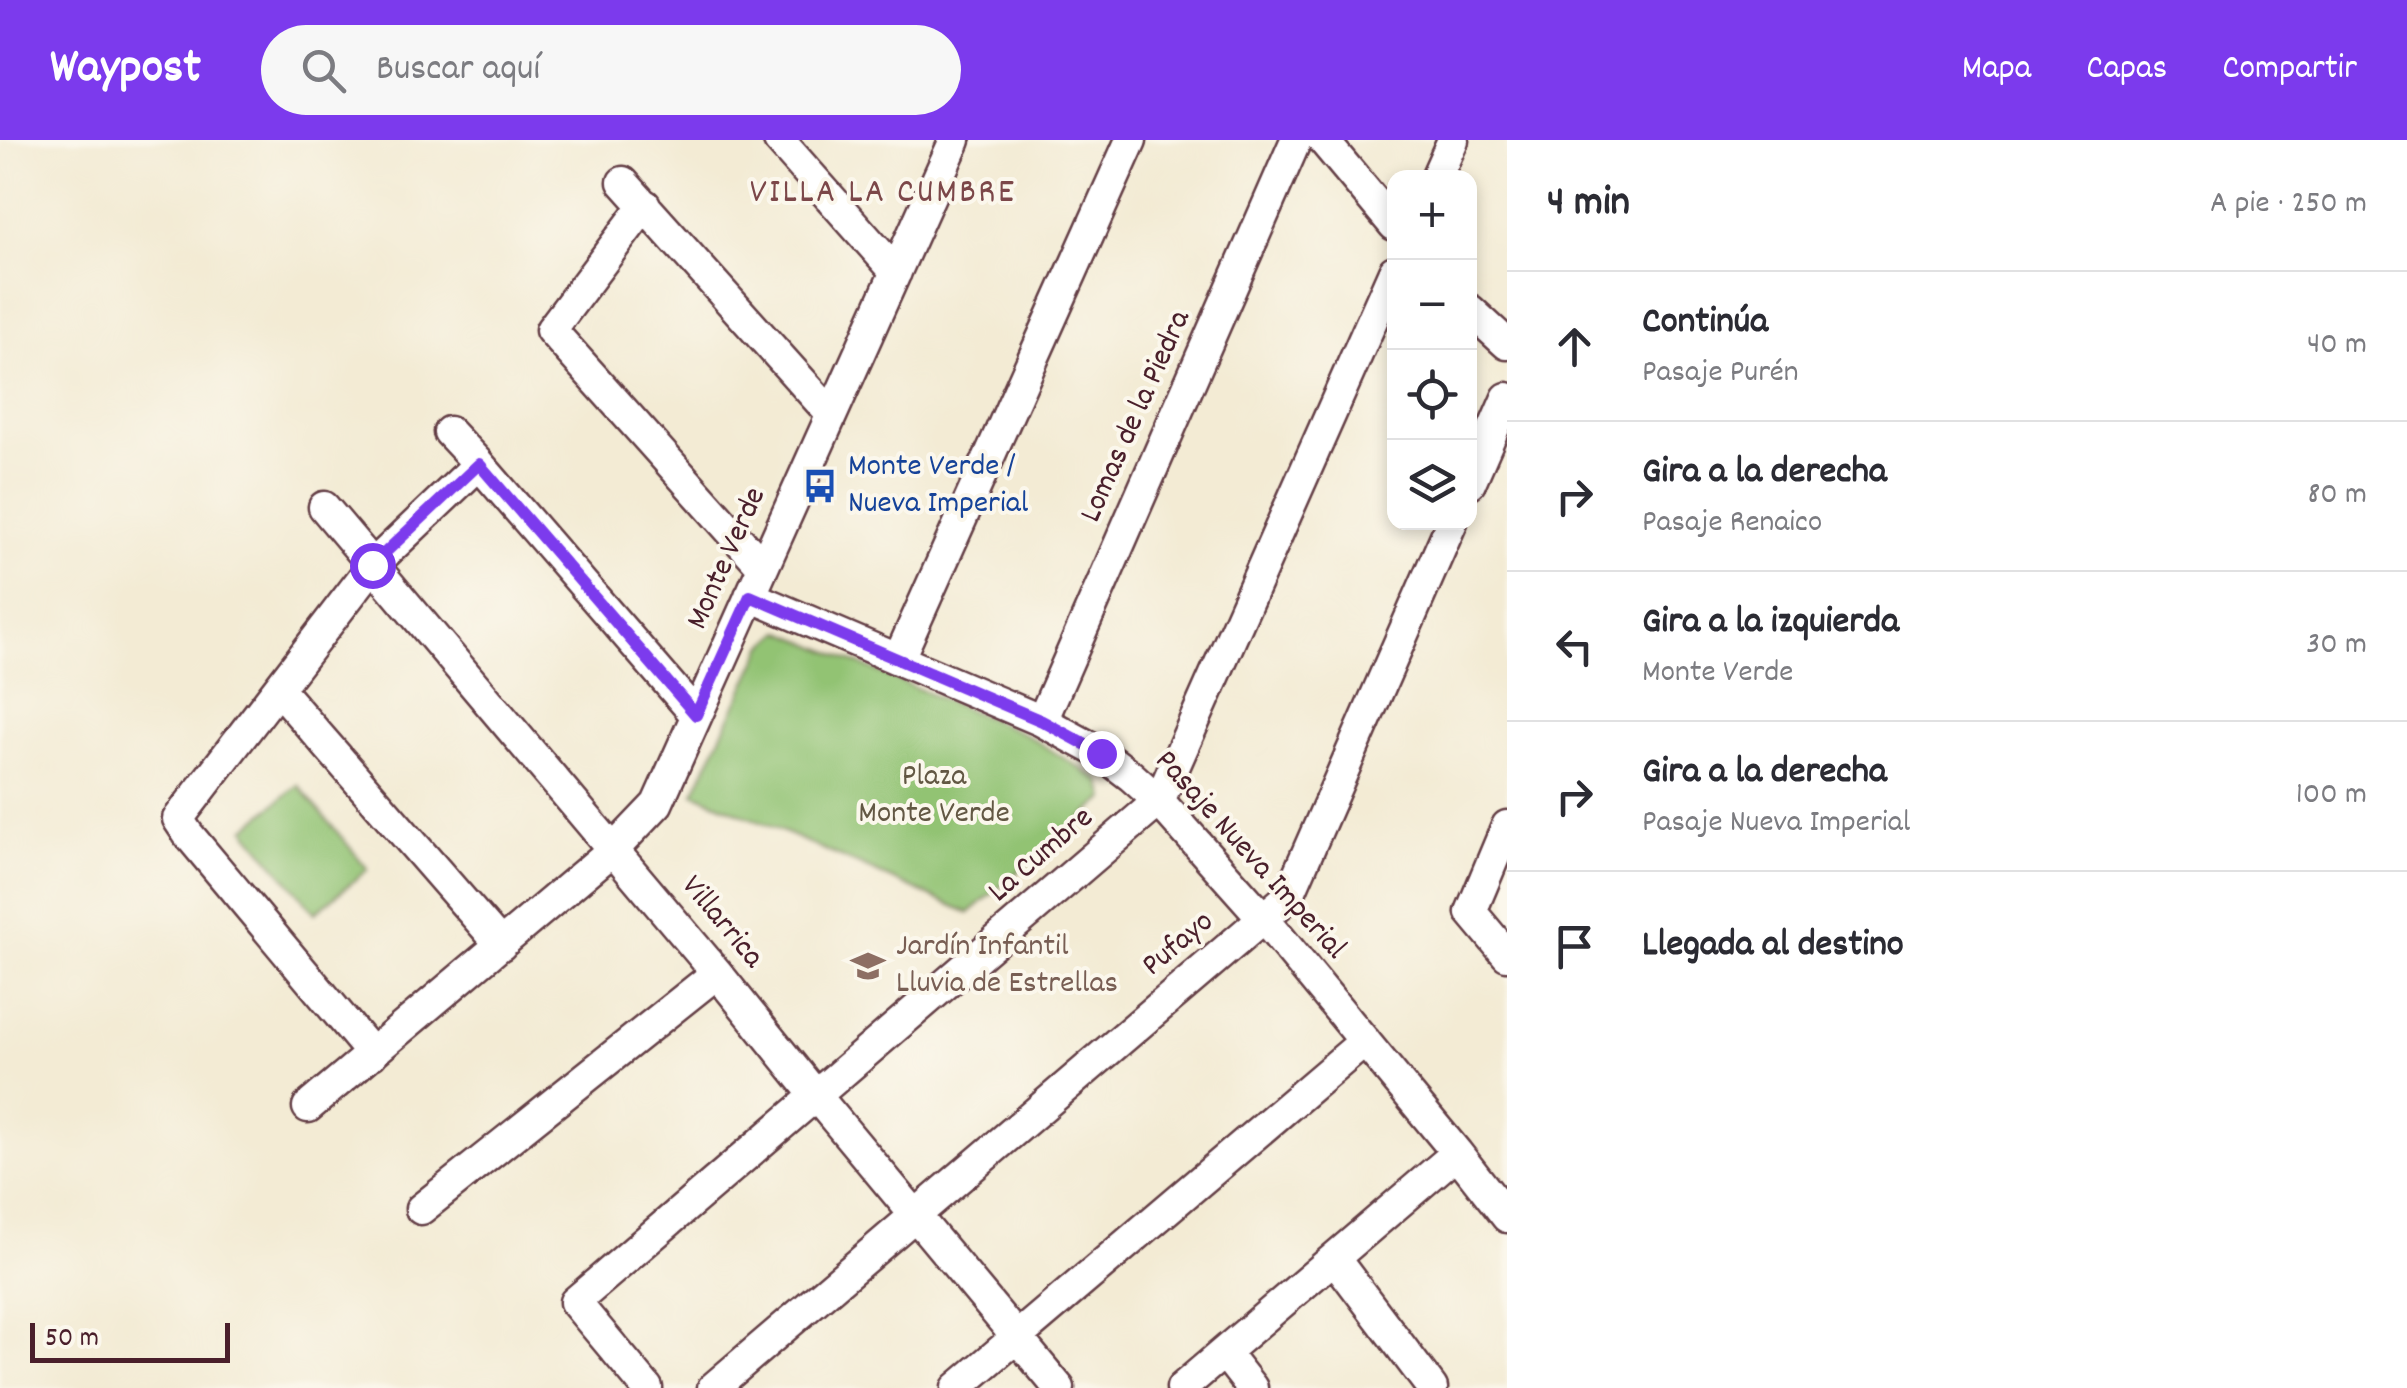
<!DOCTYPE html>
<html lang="es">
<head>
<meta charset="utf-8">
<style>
  body { margin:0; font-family:Dekko,sans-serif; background:#f7f7f7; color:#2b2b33 }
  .controls { position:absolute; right:30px; top:30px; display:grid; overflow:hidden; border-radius:20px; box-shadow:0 5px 15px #0003 }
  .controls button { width:90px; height:90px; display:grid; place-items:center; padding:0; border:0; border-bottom:2px solid #e1e1e2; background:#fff; color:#2b2b33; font:50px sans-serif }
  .scale { position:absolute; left:30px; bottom:25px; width:200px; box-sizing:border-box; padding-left:10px; border:5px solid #4a1f2b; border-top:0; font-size:28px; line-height:35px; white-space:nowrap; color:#4a1f2b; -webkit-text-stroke:8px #fbf7ec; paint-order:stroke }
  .stop { position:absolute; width:30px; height:30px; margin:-22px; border:8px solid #7c3aed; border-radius:50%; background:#fff }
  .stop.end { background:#7c3aed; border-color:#fff; box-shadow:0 2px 10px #0008 }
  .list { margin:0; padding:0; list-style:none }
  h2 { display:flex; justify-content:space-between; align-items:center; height:130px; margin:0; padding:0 40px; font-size:42px }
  h2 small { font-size:32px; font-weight:400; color:#7c7c81 }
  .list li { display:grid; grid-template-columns:65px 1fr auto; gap:30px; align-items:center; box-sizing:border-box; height:150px; padding:0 40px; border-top:2px solid #e1e1e2 }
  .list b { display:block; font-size:38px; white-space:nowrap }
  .list p { margin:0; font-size:32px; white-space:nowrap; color:#7c7c81 }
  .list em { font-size:32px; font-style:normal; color:#7c7c81 }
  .icon { flex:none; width:55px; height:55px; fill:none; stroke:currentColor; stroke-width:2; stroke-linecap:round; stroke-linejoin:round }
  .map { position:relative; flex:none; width:1507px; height:1248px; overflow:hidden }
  header { display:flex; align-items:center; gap:60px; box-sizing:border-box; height:140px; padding:0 50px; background:#7c3aed; color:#fff }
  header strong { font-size:48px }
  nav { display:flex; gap:55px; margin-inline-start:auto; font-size:35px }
  .search { width:700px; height:90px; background:#f7f7f7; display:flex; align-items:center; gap:25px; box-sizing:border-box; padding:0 35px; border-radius:55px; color:#7c7c81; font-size:38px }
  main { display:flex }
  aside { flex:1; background:#fff }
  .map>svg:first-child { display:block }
</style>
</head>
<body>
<header>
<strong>Waypost</strong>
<div class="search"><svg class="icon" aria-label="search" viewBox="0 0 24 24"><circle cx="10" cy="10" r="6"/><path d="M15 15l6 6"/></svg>Buscar aquí</div>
<nav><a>Mapa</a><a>Capas</a><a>Compartir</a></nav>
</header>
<main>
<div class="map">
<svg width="1507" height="1248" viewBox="0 0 1507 1248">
  <rect width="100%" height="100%" fill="#fbf7ec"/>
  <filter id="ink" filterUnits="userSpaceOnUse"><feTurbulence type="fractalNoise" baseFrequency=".01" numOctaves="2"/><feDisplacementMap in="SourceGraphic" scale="20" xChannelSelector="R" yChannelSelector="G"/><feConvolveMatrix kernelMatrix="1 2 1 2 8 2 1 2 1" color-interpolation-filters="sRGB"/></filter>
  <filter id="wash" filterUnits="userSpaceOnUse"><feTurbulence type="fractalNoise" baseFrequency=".0048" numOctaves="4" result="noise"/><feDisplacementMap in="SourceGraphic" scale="40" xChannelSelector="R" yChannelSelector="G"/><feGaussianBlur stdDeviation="2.25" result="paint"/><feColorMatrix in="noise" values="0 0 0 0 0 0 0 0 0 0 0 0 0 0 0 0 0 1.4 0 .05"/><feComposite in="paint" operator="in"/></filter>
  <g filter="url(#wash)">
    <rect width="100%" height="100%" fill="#f3ebd4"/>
    <!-- green -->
    <path fill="#92c373" stroke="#6e714f" stroke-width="2.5" d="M781,491L1023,593L1101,641L1106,658L969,773L694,653L764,506Z
      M298,645L368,729L315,773L245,689Z"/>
  </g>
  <g filter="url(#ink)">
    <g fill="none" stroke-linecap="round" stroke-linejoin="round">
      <!-- minor casing -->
      <g stroke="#633e44" stroke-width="35">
        <path id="minor" d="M779,0L896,132
          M1323,0L1394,85
          M1436,38L1453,0
          M623,42L831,274
          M645,65L551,190L763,427
          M1470,170L1507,204
          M449,292L479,324L696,575
          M1470,343L1507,258
          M324,367L717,833L816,956L1059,1248
          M750,456L1042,581L1101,613L1131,636L1159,661L1264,779L1457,1013L1507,1077
          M899,518L1131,0
          M279,550L501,805
          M1042,581L1296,0
          M1507,686L1471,772L1507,815
          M372,914L188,694L178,679L373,425L479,324
          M308,967L614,709L657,664L955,0
          M421,1069L717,833
          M1334,1118L1432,1248
          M1224,1212L1252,1248
          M647,1248L575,1162L1159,661L1394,131
          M713,1248L1288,757L1452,382
          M957,1248L1365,901
          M1182,1248L1457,1013"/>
      </g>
      <!-- minor -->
      <use href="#minor" stroke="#fff" stroke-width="30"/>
    </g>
  </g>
  <g fill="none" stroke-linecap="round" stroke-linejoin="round" filter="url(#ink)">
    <!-- route -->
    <path stroke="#7c3aed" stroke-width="12" d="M372,425L479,324L696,575L750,456L1042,581L1101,613"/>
  </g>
  <!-- icons -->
  <defs>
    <g id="bus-bare" transform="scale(2.7)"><path d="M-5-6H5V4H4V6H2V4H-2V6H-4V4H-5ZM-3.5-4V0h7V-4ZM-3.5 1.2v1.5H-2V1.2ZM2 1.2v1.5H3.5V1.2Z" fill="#1a4fb4" stroke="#fbf7ec" stroke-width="2.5" paint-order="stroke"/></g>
    <g id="school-bare" transform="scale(2.7)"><path d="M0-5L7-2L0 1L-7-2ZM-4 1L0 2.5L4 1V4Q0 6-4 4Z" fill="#8d6e63" stroke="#fbf7ec" stroke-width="2.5" paint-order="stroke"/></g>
  </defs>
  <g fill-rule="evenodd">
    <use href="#bus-bare" x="820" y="346"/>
    <use href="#school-bare" x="868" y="826"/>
  </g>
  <g text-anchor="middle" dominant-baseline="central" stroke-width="8" stroke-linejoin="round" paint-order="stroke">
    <!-- street labels -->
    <g font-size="32" fill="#4a1f2b" stroke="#fbf7ec">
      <text transform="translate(1137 277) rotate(-66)">Lomas de la Piedra</text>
      <text transform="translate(728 419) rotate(-66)">Monte Verde</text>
      <text transform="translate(1042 716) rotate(-41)">La Cumbre</text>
      <text transform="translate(1249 716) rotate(48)">Pasaje Nueva Imperial</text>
      <text transform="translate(721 783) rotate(50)">Villarrica</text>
      <text transform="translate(1179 805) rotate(-40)">Pufayo</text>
    </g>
    <!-- transit labels -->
    <g font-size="32" fill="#164399" stroke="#fbf7ec" text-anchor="start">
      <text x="848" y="328">Monte Verde /<tspan x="848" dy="37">Nueva Imperial</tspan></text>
    </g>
    <!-- park labels -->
    <g font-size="32" fill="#635844" stroke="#fbf7ec">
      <text x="934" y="638">Plaza<tspan x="934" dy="37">Monte Verde</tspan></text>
    </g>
    <!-- education labels -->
    <g font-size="32" fill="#785e54" stroke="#fbf7ec" text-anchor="start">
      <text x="896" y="808">Jardín Infantil<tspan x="896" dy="37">Lluvia de Estrellas</tspan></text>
    </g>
    <!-- neighbourhood labels -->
    <g font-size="35" letter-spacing="2.5" fill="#7c4749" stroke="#fbf7ec">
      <text x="883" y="54">VILLA LA CUMBRE</text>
    </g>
  </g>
</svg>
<div class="controls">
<button>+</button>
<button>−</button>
<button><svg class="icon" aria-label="locate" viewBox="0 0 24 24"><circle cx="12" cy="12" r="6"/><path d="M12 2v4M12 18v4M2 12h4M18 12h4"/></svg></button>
<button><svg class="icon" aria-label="layers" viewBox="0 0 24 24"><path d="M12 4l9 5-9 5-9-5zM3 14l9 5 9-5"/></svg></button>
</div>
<div class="scale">50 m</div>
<div class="stop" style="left:372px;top:425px"></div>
<div class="stop end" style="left:1101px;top:613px"></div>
</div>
<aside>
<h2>4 min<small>A pie · 250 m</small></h2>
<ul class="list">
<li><svg class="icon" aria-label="ahead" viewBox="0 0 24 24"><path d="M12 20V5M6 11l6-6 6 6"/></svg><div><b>Continúa</b><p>Pasaje Purén</p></div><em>40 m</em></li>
<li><svg class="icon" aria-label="right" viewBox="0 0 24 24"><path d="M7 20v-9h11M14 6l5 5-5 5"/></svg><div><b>Gira a la derecha</b><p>Pasaje Renaico</p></div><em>80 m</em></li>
<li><svg class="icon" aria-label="left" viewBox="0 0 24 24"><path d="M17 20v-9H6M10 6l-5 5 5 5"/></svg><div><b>Gira a la izquierda</b><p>Monte Verde</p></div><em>30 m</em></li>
<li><svg class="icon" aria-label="right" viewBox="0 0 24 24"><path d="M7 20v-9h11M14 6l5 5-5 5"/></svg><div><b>Gira a la derecha</b><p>Pasaje Nueva Imperial</p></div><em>100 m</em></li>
<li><svg class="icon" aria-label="arrive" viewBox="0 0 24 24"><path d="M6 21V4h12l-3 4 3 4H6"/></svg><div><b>Llegada al destino</b></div></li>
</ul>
</aside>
</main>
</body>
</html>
